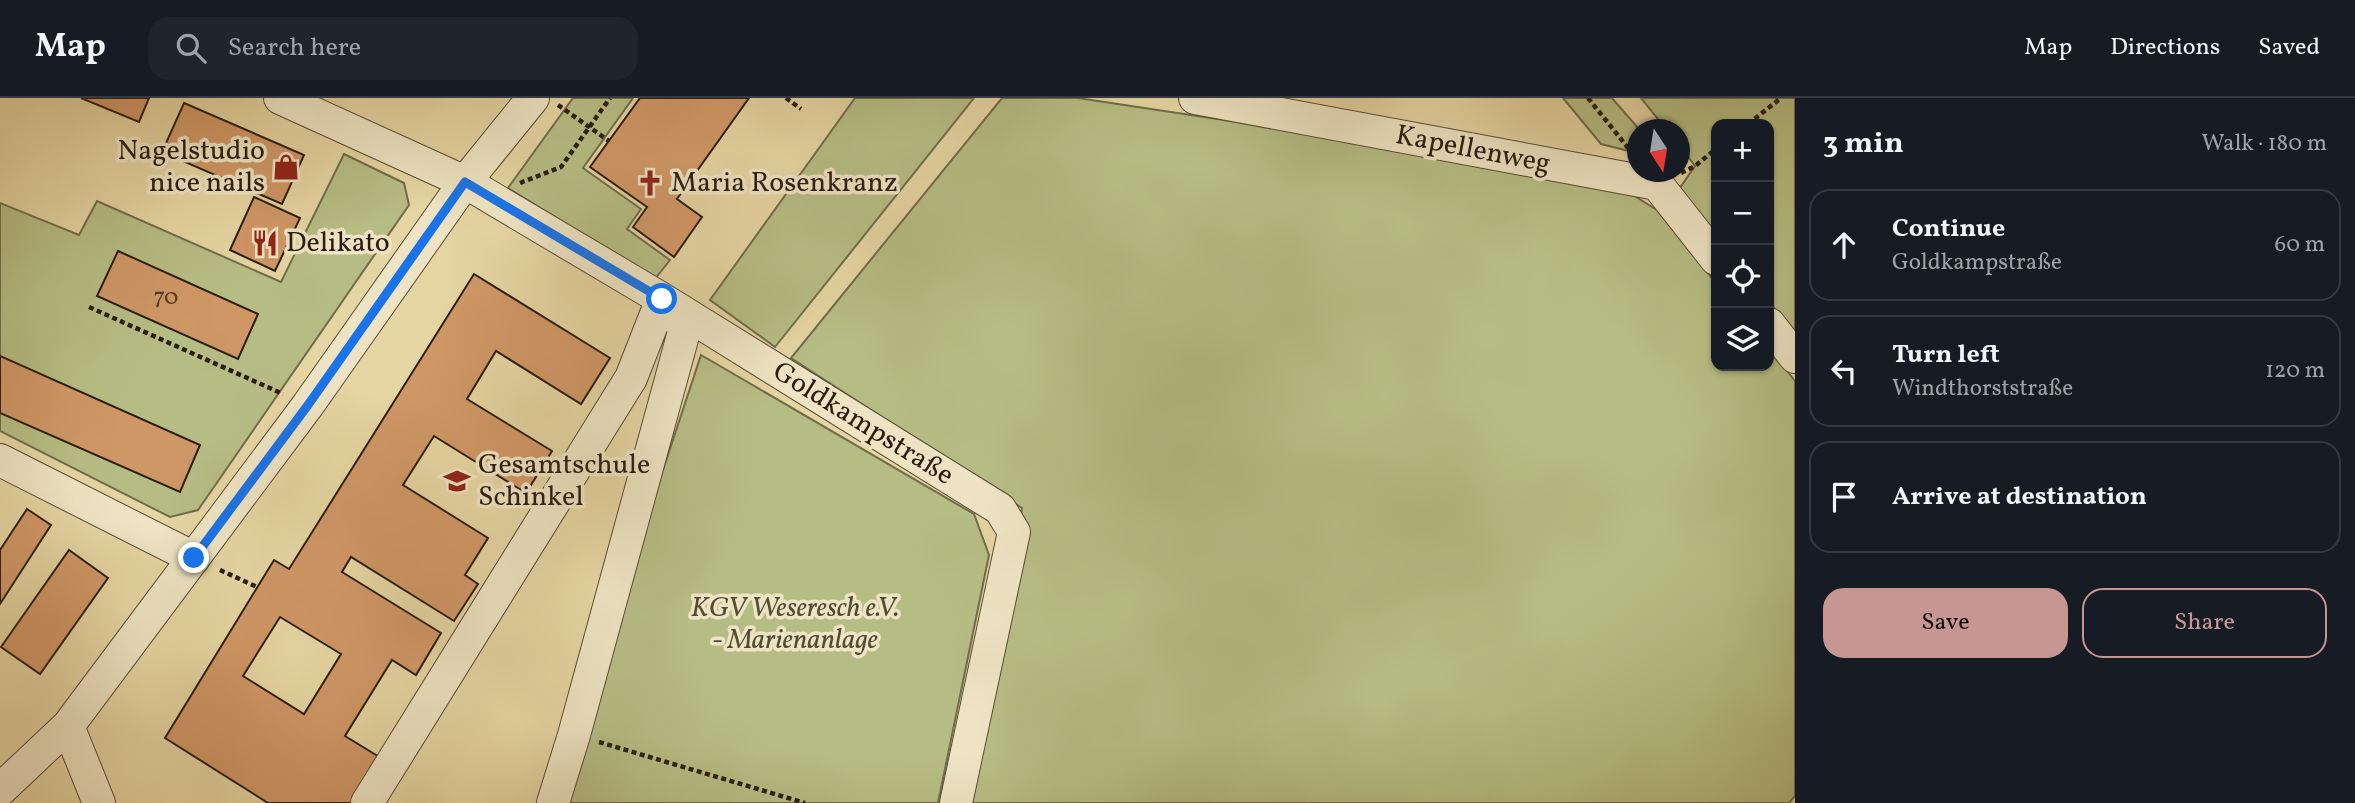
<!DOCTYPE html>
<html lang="en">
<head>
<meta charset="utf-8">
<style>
  body { margin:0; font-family:Vollkorn,serif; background:#20242c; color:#f1f3f6 }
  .controls { position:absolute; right:21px; top:21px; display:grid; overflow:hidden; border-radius:14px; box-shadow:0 2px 5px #0004 }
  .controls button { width:63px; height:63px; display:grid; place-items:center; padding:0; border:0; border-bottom:2px solid #363941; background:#171b24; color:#f1f3f6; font:35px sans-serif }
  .compass { position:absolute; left:1627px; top:21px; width:63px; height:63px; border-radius:50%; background:#171b24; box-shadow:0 2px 5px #0004; rotate:168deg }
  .stop { position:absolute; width:21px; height:21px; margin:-16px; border:5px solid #1a73e8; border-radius:50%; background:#fff }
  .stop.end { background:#1a73e8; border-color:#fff; box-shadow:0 2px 7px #0008 }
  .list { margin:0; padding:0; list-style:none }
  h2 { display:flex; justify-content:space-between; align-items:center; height:91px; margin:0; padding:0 28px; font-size:30px }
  h2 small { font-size:23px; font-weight:400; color:#9ea1a6 }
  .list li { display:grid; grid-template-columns:46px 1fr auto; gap:21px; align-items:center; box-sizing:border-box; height:112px; margin:0 14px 14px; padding:0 14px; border:2px solid #363941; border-radius:21px }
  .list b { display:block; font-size:26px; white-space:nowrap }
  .list p { margin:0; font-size:23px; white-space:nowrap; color:#9ea1a6 }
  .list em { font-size:23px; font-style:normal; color:#9ea1a6 }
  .actions { display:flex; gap:14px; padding:21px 28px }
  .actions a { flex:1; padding:16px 0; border:2px solid #c59692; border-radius:21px; text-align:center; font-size:24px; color:#c59692 }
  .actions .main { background:#c59692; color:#111 }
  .icon { flex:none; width:38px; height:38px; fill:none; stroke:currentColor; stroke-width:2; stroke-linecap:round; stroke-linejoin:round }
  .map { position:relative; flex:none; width:1795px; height:705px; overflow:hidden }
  header { display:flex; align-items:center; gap:42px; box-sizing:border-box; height:98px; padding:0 35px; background:#171b24; border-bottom:2px solid #363941 }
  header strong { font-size:33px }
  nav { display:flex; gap:38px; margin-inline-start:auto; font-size:24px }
  .search { width:490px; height:63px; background:#20242c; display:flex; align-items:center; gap:18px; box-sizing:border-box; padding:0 24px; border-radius:21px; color:#9ea1a6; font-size:26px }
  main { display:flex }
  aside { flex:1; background:#171b24 }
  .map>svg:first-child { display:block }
</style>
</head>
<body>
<header>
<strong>Map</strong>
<div class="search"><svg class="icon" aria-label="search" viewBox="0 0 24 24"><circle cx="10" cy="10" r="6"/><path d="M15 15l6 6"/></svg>Search here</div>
<nav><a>Map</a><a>Directions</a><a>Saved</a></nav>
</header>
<main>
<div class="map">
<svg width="1795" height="705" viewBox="0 0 1795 705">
  <rect width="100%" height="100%" fill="#e5d5a2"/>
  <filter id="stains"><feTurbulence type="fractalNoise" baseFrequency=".00286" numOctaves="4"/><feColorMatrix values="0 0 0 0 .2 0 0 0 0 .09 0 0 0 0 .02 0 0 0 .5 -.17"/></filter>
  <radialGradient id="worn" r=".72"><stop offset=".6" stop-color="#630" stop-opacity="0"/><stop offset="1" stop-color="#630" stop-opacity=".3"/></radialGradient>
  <!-- green -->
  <path fill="#b6bd84" stroke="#706d4c" stroke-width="2" d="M573,0H633L583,70L641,111L627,131L670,162L655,181L508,90Z
    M855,0H974L775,249L710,202Z
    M1002,0H1078L1604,79L1657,112L1716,185V268H1769V250L1795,283V698L1789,705H970L982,649L1022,410L791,260Z
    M1563,0H1612L1639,31L1638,32L1637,55L1601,46Z
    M1641,0H1795V236L1769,204V26H1716V141L1677,94L1695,68L1680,48V32L1666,31Z
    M344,56L404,85L409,107L198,412L170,419L0,333V105L79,137L97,103L281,184Z
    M701,257L974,416L989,457L938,705H553Z"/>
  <!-- building -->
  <path fill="#d09766" stroke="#2a1d14" stroke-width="2" fill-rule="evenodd" d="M81,0H149L139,24Z
    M640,0H749L677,101L702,119L674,159L633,129L647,109L590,69Z
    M184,5L304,57L282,106L162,54Z
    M254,99L300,120L275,173L230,152Z
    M118,153L258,216L238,261L97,198Z
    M474,176L610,260L581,306L496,253L467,301L552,353L526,395L434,338L403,387L488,440L465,477L478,486L454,523L351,459L342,474L441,535L416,577L392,562L345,638L381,660L351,705H268L165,640L274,462L289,471ZM280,519L341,556L304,616L243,578Z
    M0,258L200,347L180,394L0,315Z
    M27,411L51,427L0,506V452Z
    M69,452L108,480L40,576L1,549Z"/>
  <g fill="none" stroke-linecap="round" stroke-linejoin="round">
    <!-- minor casing -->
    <g stroke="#594b38" stroke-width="34">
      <path id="minor" d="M280,0L465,84L662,201L1000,411L1014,434L956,705
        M1195,0L1657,86L1716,161
        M1769,226L1795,259
        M0,362L194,460
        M68,628L99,705
        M0,692L68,628L308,307L465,84L533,0
        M367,705L631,280L662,201
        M553,705L574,637L685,230L665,205"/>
    </g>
    <!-- path -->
    <path stroke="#2a1d14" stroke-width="4.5" stroke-dasharray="5 3.5" stroke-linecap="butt" d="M786,0L801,11
      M1588,0L1629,51
      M558,7L609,43
      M1748,26L1781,0
      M1681,75L1695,68L1716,51
      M520,85L561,69L610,0
      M89,209L283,296
      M220,472L257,489
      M599,644L805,705"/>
    <!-- minor -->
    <use href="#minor" stroke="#eee4c3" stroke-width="32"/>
  </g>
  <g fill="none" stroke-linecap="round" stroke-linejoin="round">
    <!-- route -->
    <path stroke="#1a73e8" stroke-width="9" d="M194,460L308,307L465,84L662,201"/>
  </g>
  <!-- icons -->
  <defs>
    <g id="shop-bare" transform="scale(2.1)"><path d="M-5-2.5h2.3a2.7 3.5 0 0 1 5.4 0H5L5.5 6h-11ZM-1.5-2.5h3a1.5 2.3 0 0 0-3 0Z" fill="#8f2418" stroke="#eee4c3" stroke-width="2.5" paint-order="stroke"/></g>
    <g id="church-bare" transform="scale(2.1)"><path d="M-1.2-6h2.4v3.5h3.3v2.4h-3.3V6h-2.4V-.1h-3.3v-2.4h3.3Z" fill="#8f2418" stroke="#eee4c3" stroke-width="2.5" paint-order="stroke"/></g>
    <g id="restaurant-bare" transform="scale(2.1)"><path d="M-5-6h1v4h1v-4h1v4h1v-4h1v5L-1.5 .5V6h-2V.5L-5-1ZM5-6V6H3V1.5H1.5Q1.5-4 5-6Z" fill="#8f2418" stroke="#eee4c3" stroke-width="2.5" paint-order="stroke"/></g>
    <g id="school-bare" transform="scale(2.1)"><path d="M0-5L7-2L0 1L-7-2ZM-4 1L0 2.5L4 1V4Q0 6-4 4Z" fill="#8f2418" stroke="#eee4c3" stroke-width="2.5" paint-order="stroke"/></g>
  </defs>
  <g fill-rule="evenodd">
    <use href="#shop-bare" x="286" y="69"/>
    <use href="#church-bare" x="650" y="85"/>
    <use href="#restaurant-bare" x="265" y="145"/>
    <use href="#school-bare" x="457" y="383"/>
  </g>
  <g text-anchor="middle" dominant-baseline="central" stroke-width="7" stroke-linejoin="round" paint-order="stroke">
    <!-- number labels -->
    <g font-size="24" fill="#543c28">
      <text x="166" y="200">70</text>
    </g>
    <!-- street labels -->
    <g font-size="28" fill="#2a1d14" stroke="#eee4c3">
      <text transform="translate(1473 52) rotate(11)">Kapellenweg</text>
      <text transform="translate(863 326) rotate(32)">Goldkampstraße</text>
    </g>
    <!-- poi labels -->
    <g font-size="28" fill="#2a1d14" stroke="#eee4c3" text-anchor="start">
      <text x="265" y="53" text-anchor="end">Nagelstudio<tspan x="265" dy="32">nice nails</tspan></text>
      <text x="671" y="85">Maria Rosenkranz</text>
      <text x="286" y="145">Delikato</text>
      <text x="478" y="367">Gesamtschule<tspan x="478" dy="32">Schinkel</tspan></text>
    </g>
    <!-- park labels -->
    <g font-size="28" font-style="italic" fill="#544d36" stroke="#eee4c3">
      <text x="795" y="510">KGV Weseresch e.V.<tspan x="795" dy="32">- Marienanlage</tspan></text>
    </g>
  </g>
  <rect width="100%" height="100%" filter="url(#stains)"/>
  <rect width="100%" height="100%" fill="url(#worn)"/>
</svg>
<div class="controls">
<button>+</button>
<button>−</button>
<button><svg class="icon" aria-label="locate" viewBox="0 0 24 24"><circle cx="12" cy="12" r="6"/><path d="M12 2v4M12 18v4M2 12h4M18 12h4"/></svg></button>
<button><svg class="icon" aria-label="layers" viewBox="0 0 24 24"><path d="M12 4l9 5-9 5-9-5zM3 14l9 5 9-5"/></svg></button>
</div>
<svg class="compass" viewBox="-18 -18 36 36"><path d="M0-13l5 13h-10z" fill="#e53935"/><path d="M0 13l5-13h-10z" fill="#9ea1a6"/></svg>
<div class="stop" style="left:662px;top:201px"></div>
<div class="stop end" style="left:194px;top:460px"></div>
</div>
<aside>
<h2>3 min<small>Walk · 180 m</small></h2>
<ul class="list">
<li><svg class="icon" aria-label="ahead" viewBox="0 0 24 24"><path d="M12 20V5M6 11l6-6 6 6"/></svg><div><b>Continue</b><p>Goldkampstraße</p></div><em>60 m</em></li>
<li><svg class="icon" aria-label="left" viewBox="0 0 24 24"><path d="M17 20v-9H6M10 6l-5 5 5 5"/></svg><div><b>Turn left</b><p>Windthorststraße</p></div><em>120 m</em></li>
<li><svg class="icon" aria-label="arrive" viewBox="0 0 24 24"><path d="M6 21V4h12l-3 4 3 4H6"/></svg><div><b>Arrive at destination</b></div></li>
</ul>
<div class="actions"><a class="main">Save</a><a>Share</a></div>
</aside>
</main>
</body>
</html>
